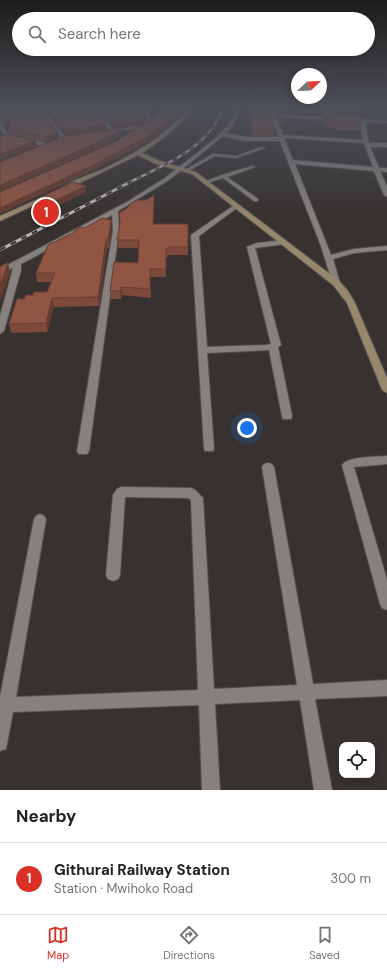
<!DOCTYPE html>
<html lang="en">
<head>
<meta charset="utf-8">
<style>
  body { margin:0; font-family:"DM Sans",sans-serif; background:#f2f2f2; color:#202124 }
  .controls { position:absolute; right:12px; bottom:12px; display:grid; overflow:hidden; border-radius:8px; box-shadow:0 2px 6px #0003 }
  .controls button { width:36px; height:36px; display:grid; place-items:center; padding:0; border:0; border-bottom:1px solid #e0e0e0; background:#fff; color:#202124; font:20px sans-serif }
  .compass { position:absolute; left:291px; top:68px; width:36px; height:36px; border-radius:50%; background:#fff; box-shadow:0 2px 6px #0003; rotate:67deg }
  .you { position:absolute; left:247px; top:428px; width:14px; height:14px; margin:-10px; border:3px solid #fff; border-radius:50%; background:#1a73e8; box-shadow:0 0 0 6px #1a73e833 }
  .badge { display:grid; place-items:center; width:26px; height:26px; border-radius:50%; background:#d93025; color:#fff; font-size:13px; font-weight:700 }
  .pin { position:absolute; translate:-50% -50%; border:2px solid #fff; box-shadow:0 1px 4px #0006 }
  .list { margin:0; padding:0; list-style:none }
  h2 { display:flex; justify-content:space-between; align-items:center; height:52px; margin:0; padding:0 16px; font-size:17px }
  h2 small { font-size:13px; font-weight:400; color:#757577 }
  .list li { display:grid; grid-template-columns:26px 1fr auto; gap:12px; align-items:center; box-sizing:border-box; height:72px; padding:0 16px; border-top:1px solid #e0e0e0 }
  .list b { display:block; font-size:15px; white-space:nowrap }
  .list p { margin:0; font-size:13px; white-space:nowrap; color:#757577 }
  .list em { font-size:13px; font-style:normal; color:#757577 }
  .icon { flex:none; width:22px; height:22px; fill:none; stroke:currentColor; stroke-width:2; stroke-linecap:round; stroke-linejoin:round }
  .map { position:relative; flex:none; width:387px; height:790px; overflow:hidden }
  .search { position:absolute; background:#fff; box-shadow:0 2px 6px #0003; left:12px; right:12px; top:12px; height:44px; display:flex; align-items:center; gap:10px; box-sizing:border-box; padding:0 14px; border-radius:22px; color:#757577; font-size:15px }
  .sheet { height:124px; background:#fff }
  nav { display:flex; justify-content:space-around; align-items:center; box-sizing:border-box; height:56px; border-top:1px solid #e0e0e0; background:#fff; font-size:11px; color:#757577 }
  nav a { display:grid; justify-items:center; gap:2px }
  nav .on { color:#d93025 }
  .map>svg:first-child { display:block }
</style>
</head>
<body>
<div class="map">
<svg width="387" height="790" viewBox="0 0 387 790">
  <rect width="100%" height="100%" fill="#373230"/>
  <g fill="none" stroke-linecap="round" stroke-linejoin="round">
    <!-- lane casing -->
    <g stroke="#54514f" stroke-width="2">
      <path id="lane" d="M262,147L265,148L236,158L215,156L188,171L185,170L213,154L236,156Z
        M252,166L255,167L227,177L258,199V201H254L223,178L206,183L204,182L222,175Z"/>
    </g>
    <!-- street casing -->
    <g stroke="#54514f" stroke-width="2">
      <path id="street" d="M37,107H41L66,138V140H62Z
        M87,107H91L114,130L138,126L141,128L109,133V131Z
        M135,107H139L153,119L149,120Z
        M236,107H240L234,124L226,133L246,137H279L269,115L267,107H271L274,114L326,117L324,107H328L331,117L387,121V123L365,122L369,143H387V147H370L379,168H387V172L380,171L387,187V197L384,195L374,171L295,164L331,255L354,249L387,246V250L354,253L333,259L340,283L336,285H333L321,246L280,141H246L223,136L169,180L118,211L119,230L89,451L87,454H79L77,451L113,230L112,215L21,264V270L4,331L0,334V316L13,268L0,274V269L127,202L165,178L215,139L229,124ZM275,117L360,122L363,140L283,135ZM284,138L364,143L373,167L293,160Z
        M0,122L10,136L0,141V137L4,135L0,128Z
        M25,137L48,144L49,145L46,147L23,140L22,139Z
        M236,204L239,206L238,207L199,236L207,347L266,345L271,344L247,247L257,243L286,240V244L255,248L281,345L278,347L292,416L291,419H283L282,416L269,350L207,353L214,448L213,451H205L204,448L191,235Z
        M387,456V464L354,467L387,580V610L382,608L380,604L342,465C348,456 376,457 387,456Z
        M268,463L272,464L274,467L313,684L387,680V696L315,699L332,790H314L300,700L215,704L220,790H202L199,705L13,712L6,749L0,751V697L34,519L36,516L40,514L44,516L46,519L16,697L198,690L191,500L188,498L125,497L120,575L118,579L113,581L108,579L106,575L113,495L117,489L121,487L191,488L195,490L203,498L214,689L297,685L262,467L264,464Z"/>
    </g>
    <!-- secondary casing -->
    <g stroke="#54514f" stroke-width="2">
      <path id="secondary" d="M190,107H194C180,126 162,140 142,153L160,161L196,172L339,281L348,291L355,303L387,378V393L382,390L347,303L333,285L192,174L156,164L138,155L67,189L62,188C72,180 89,175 101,170C135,154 165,136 190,107Z
        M47,195L50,197L49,198L0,221V216Z"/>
    </g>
    <!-- lane -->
    <use href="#lane" fill="#86817f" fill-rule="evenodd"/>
    <!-- street -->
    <use href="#street" fill="#86817f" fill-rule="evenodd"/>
    <!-- secondary -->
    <use href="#secondary" fill="#97876c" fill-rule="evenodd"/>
    <!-- rail-far1 casing -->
    <g stroke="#b8b4b3" stroke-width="2.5">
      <path id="rail-far1" d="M128,183C155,169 190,156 210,131C216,124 220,115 224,107"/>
    </g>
    <!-- rail casing -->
    <g stroke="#b8b4b3" stroke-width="3">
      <path id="rail" d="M0,250L130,182"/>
    </g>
    <!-- rail-far1 -->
    <use href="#rail-far1" stroke="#373230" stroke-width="1.5" stroke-dasharray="5" stroke-linecap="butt"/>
    <!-- rail -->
    <use href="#rail" stroke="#373230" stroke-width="2" stroke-dasharray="6" stroke-linecap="butt"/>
  </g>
  <!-- wall -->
  <path fill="#7d493a" d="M0,107L58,132L59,137L47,142L10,134L9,132L8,127L10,126H5L0,121Z
    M43,107H89L106,130L66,135Z
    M93,107H137L145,118L134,127L115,128Z
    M141,107H158L150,114Z
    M272,107H324V114H332L328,107H352L358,113V116L361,124L360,131L335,130V128H327L323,121L324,115H320L316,109V114L275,113Z
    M251,115L272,119V124L274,130V136H252L250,120Z
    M278,116L284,121V124H280L277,119Z
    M86,192L57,206L37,207L36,202Z
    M154,203L153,224H188V255H168V257H166V277H150L151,298L122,295L121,299H111L110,291L138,263L139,248H118L117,240Z
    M111,220V230L109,248H107L99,306L54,307L47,332L11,333L9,324L24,299L33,295L47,292L51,282H37L36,273L85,228Z"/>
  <!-- shaded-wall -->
  <path fill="#663c30" d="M152,107H158L150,114V109Z
    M182,107H185L182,112L170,124V126L149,141L96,169L0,214V208L168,120Z
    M144,113L145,118L134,127L115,128L114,123Z
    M4,121H10L11,126H5Z
    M106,125V130L66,135L65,130Z
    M124,128V133L110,143L0,191V185Z
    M1,129L2,134L0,136V130Z
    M58,132L59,137L47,142L46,137Z
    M36,141L37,146L0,160V154Z
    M86,186V192L57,206L56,200Z
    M111,222V230L109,248L108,239Z
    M106,239L107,248L99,306L98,297Z
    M8,262L10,273L1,301L0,295V286Z
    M121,287L122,295L121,299L120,291Z
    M52,298L54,307L47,332L46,323Z"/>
  <!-- building -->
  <path fill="#915544" stroke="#663c30" d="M0,107H38L58,132L46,137L9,128L8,127L11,125L10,121H4L0,116Z
    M46,107H89L106,125L65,130Z
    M97,107H137L144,113L134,121L114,123Z
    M147,107H152L150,109Z
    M162,107H182L168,120L170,121L148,136L95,164L0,208V192L115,142L154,116Z
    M252,107H267L272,119H270L274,130H252L251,115Z
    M275,107H317L316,110L275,108Z
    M318,107H324L325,111H321Z
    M331,107H357L358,113L333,111Z
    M324,114L360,116L361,124L336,122V121H328Z
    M278,116H280L284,121H280Z
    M124,128L110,137L0,185V162L65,136Z
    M7,134L36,141L0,154V136Z
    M73,182L86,186L56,200L36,202L39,198Z
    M154,195L153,224H188V247H168V249H166V269H150V289L121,287L120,291H110L114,262L138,263L139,240H117L120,223L119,212H121L129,206L130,204L137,200H146Z
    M102,218L111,220V222L108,239H106L98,297L52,298L46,323L9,324L17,299H24L26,295H33L34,292H47L55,273H36L48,245L71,234L80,227L85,228Z
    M8,262L0,286V267Z"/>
  <!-- sky -->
  <linearGradient id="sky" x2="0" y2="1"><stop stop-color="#1e1c1a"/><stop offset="0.49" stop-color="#4d4f59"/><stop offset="1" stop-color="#4d4f59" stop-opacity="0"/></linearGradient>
  <rect width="387" height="217" fill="url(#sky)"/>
</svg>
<div class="controls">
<button><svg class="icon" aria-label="locate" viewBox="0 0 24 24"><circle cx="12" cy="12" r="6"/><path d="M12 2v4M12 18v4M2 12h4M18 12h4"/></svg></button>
</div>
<svg class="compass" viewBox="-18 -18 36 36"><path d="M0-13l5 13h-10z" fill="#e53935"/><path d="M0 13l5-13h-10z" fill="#757577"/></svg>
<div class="you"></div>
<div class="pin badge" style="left:46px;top:212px">1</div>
<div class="search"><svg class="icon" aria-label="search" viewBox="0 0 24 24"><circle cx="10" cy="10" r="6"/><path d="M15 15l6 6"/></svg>Search here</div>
</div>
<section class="sheet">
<h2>Nearby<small></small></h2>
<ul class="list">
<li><span class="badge">1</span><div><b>Githurai Railway Station</b><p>Station · Mwihoko Road</p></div><em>300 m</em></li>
</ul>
</section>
<nav>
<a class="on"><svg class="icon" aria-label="map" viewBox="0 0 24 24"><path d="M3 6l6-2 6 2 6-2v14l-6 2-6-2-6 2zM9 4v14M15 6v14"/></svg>Map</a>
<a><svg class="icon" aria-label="directions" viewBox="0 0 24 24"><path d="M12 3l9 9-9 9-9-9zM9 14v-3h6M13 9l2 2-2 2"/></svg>Directions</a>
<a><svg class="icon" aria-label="saved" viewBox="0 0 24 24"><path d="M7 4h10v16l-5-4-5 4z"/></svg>Saved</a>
</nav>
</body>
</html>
